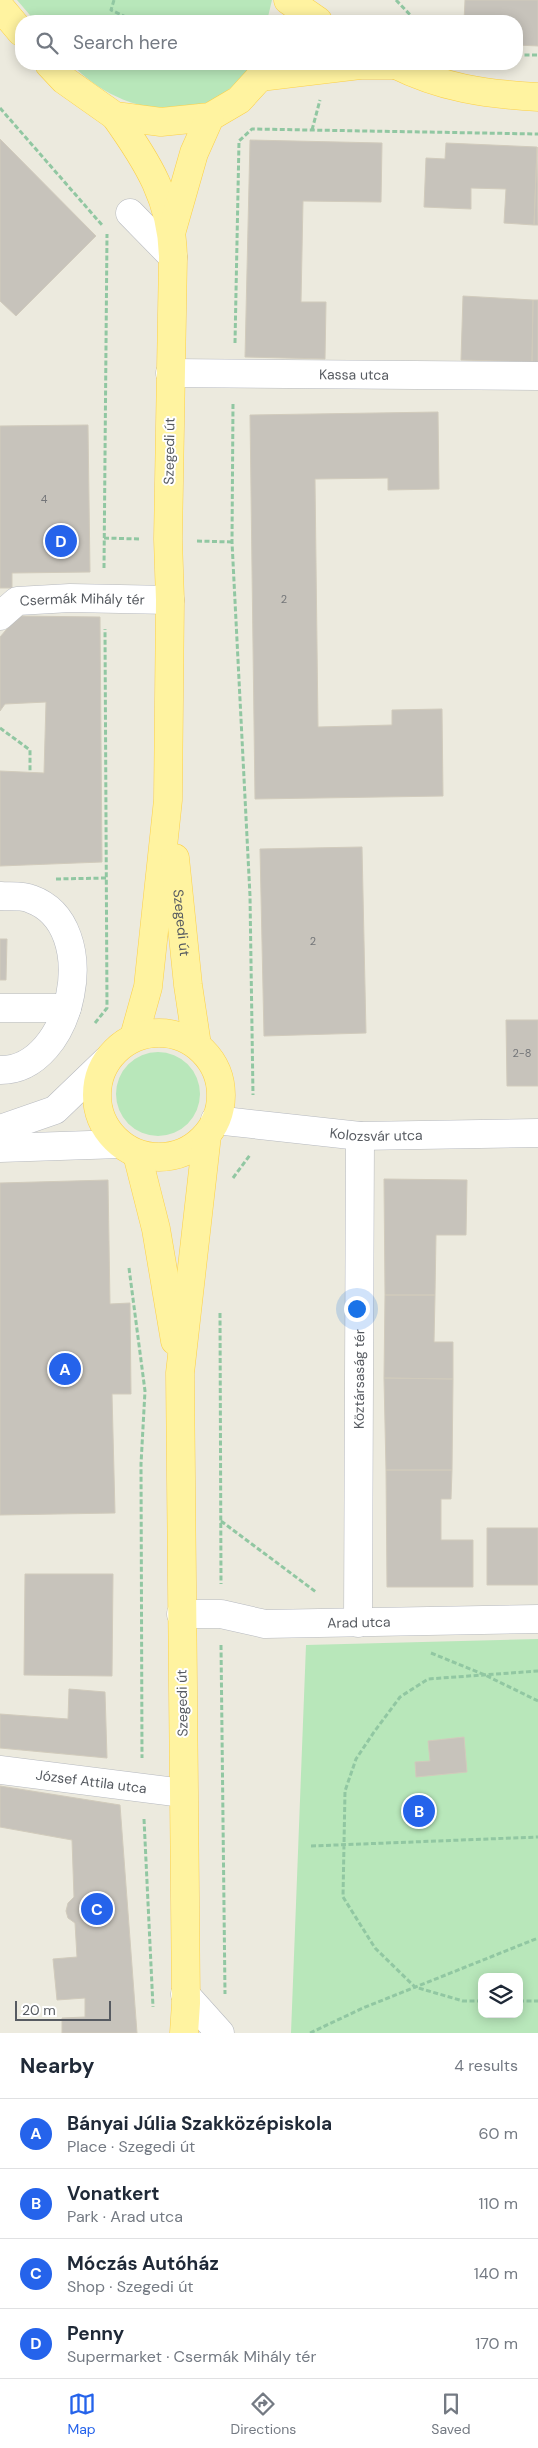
<!DOCTYPE html>
<html lang="en">
<head>
<meta charset="utf-8">
<style>
  body { margin:0; font-family:"DM Sans",sans-serif; background:#f6f6f7; color:#1f2937 }
  .controls { position:absolute; right:15px; bottom:15px; display:grid; overflow:hidden; border-radius:10px; box-shadow:0 2px 12px #0003 }
  .controls button { width:45px; height:45px; display:grid; place-items:center; padding:0; border:0; border-bottom:1px solid #e0e1e3; background:#fff; color:#1f2937; font:25px sans-serif }
  .scale { position:absolute; left:15px; bottom:12px; width:96px; box-sizing:border-box; padding-left:5px; border:2px solid #575b61; border-top:0; font-size:14px; line-height:18px; white-space:nowrap; color:#575b61; -webkit-text-stroke:4px #fff; paint-order:stroke }
  .you { position:absolute; left:356px; top:1308px; width:18px; height:18px; margin:-12px; border:4px solid #fff; border-radius:50%; background:#1a73e8; box-shadow:0 0 0 8px #1a73e833 }
  .badge { display:grid; place-items:center; width:32px; height:32px; border-radius:50%; background:#2563eb; color:#fff; font-size:16px; font-weight:700 }
  .pin { position:absolute; translate:-50% -50%; border:2px solid #fff; box-shadow:0 1px 5px #0006 }
  .list { margin:0; padding:0; list-style:none }
  h2 { display:flex; justify-content:space-between; align-items:center; height:65px; margin:0; padding:0 20px; font-size:21px }
  h2 small { font-size:16px; font-weight:400; color:#747a83 }
  .list li { display:grid; grid-template-columns:32px 1fr auto; gap:15px; align-items:center; box-sizing:border-box; height:70px; padding:0 20px; border-top:1px solid #e0e1e3 }
  .list b { display:block; font-size:19px; white-space:nowrap }
  .list p { margin:0; font-size:16px; white-space:nowrap; color:#747a83 }
  .list em { font-size:16px; font-style:normal; color:#747a83 }
  .icon { flex:none; width:28px; height:28px; fill:none; stroke:currentColor; stroke-width:2; stroke-linecap:round; stroke-linejoin:round }
  .map { position:relative; flex:none; width:538px; height:2033px; overflow:hidden }
  .search { position:absolute; background:#fff; box-shadow:0 2px 12px #0003; left:15px; right:15px; top:15px; height:55px; display:flex; align-items:center; gap:12px; box-sizing:border-box; padding:0 18px; border-radius:20px; color:#747a83; font-size:19px }
  .sheet { height:345px; background:#fff }
  nav { display:flex; justify-content:space-around; align-items:center; box-sizing:border-box; height:70px; border-top:1px solid #e0e1e3; background:#fff; font-size:14px; color:#747a83 }
  nav a { display:grid; justify-items:center; gap:2px }
  nav .on { color:#2563eb }
  .map>svg:first-child { display:block }
</style>
</head>
<body>
<div class="map">
<svg width="538" height="2033" viewBox="0 0 538 2033">
  <rect width="100%" height="100%" fill="#eceade"/>
  <!-- green -->
  <path fill="#b8e7ba" fill-rule="evenodd" d="M17,0H272L267,21H35Z
    M72,64H253C249,72 241,78 235,84C189,129 111,108 72,64Z
    M116 1094a42 42 0 1 1 84 0a42 42 0 1 1-84 0Z
    M538,1639V2033H291L306,1645ZM482,1977H519V2014H482Z"/>
  <!-- building -->
  <path fill="#c7c3bb" stroke="#d1cbbc" d="M465,0H538V46L517,45V21H464Z
    M0,139L96,236L16,316L0,301Z
    M250,140L382,143L381,202L303,201L301,302H326L325,359L245,357Z
    M446,143L537,147L534,225L504,223L506,189L471,188V209L424,207L426,158L445,159Z
    M537,147L538,225H534Z
    M463,296L533,300L532,362L461,360Z
    M533,300H538V362H532Z
    M438,412L439,489L388,490V478L315,479L318,727L392,725V710L442,709L443,796L255,799L250,415Z
    M88,425L90,572L12,573V588H0V426Z
    M18,616L100,617L102,862L0,866V771L44,773L46,702L5,704L0,711V637Z
    M362,847L366,1033L264,1036L260,849Z
    M0,939H7L6,980H0Z
    M506,1020H538V1086H507Z
    M384,1179L467,1180L466,1235H436L435,1295H385Z
    M108,1180L110,1304L130,1303L131,1394H112L115,1513L0,1515V1183Z
    M385,1295H435L434,1342H453V1379L384,1378Z
    M384,1378L453,1379L452,1470H386Z
    M386,1470H452L451,1499H441V1540H473V1587H387Z
    M487,1528H538V1585H487Z
    M25,1574H113L112,1676L24,1675Z
    M69,1689L105,1692L107,1758L0,1748V1714L68,1719Z
    M464,1737L467,1772L416,1777L415,1762L430,1761L428,1741Z
    M0,1786L120,1805L137,2033H62V2018L85,2017V1998L57,2000L53,1959L77,1957L75,1923L68,1918L66,1911L68,1903L74,1897L72,1840L0,1827Z"/>
  <g fill="none" stroke-linecap="round" stroke-linejoin="round">
    <!-- minor casing -->
    <g stroke="#b6b9bf" stroke-width="29">
      <g id="minor">
        <path d="M130,213L173,257"/>
        <path id="s1" d="M170,373L538,376"/>
        <path id="s2" d="M0,616L17,601L70,598L170,600"/>
        <path d="M0,896C9,897 22,895 31,899C104,925 73,1071 0,1070"/>
        <path d="M0,1008H67"/>
        <path id="s3" d="M215,1120L360,1136L538,1133"/>
        <path d="M0,1129L55,1110L107,1060"/>
        <path d="M0,1148L120,1144"/>
        <path id="s4" d="M181,1614H221L265,1624L538,1619"/>
        <path id="s5" d="M358,1623L360,1136"/>
        <path id="s6" d="M0,1770L183,1793"/>
        <path d="M185,1994L220,2033"/>
      </g>
    </g>
    <!-- major casing -->
    <g stroke="#fcd048" stroke-width="29">
      <g id="major">
        <path d="M288,0L318,21"/>
        <path d="M0,7L21,32"/>
        <path d="M49,64L64,80L115,116L161,122L210,117L239,100L260,77L266,64"/>
        <path d="M394,64C442,88 485,94 538,97"/>
        <path d="M260,77L360,65H397"/>
        <path d="M115,116C147,161 172,200 173,257L168,539L170,600L168,800L148,987L134,1037"/>
        <path d="M172,230L194,153L210,117"/>
        <path id="s7" d="M175,858L188,985L197,1045"/>
        <circle cx="159" cy="1095" r="62"/>
        <path d="M137,1154L156,1229L175,1341"/>
        <path d="M184,2033L186,2003L180,1373L207,1135"/>
      </g>
    </g>
    <!-- path -->
    <path stroke="#91c7a2" stroke-width="3" stroke-dasharray="5 2.5" stroke-linecap="butt" d="M114,0L111,10L134,21
      M396,0L416,21
      M517,55H538
      M129,69L132,64
      M0,108L102,225
      M312,130L320,100
      M235,343L239,141L252,129L538,134
      M233,404L232,542L250,896L253,1095
      M104,538L139,539
      M197,541L232,542
      M104,568L107,234
      M0,728L30,750V772
      M56,879L107,878
      M95,1023L107,1008L105,629
      M233,1178L250,1155
      M129,1268L145,1391L141,1464L142,1758
      M220,1313L221,1584
      M221,1521L316,1592
      M221,1645L225,1994
      M431,1653L485,1675L538,1701
      M144,1819L153,2007
      M311,1846L538,1837
      M482,2001H463L415,1987L375,1948L343,1897L345,1791L356,1759L374,1732L400,1697L428,1679L538,1671
      M519,2001H538
      M310,2033L363,2008L538,1938"/>
    <!-- minor -->
    <use href="#minor" stroke="#fff" stroke-width="28"/>
    <!-- major -->
    <use href="#major" stroke="#fff3a0" stroke-width="28"/>
  </g>
  <g text-anchor="middle" dominant-baseline="central" stroke-width="4" stroke-linejoin="round" paint-order="stroke">
    <!-- number labels -->
    <g font-size="11" fill="#737578">
      <text x="44" y="499">4</text>
      <text x="284" y="599">2</text>
      <text x="313" y="941">2</text>
      <text x="522" y="1053">2-8</text>
    </g>
    <!-- street labels -->
    <g font-size="14" fill="#575b61" stroke="#fff">
      <text stroke="none"><textPath href="#s1" startOffset="184">Kassa utca</textPath></text>
      <text transform="translate(169 451) rotate(-89)">Szegedi út</text>
      <text stroke="none"><textPath href="#s2" startOffset="88">Csermák Mihály tér</textPath></text>
      <text stroke="none"><textPath href="#s7" startOffset="65">Szegedi út</textPath></text>
      <text stroke="none"><textPath href="#s3" startOffset="162">Kolozsvár utca</textPath></text>
      <text stroke="none"><textPath href="#s5" startOffset="244">Köztársaság tér</textPath></text>
      <text stroke="none"><textPath href="#s4" startOffset="179">Arad utca</textPath></text>
      <text transform="translate(182 1703) rotate(-91)">Szegedi út</text>
      <text stroke="none"><textPath href="#s6" startOffset="92">József Attila utca</textPath></text>
    </g>
  </g>
</svg>
<div class="controls">
<button><svg class="icon" aria-label="layers" viewBox="0 0 24 24"><path d="M12 4l9 5-9 5-9-5zM3 14l9 5 9-5"/></svg></button>
</div>
<div class="scale">20 m</div>
<div class="you"></div>
<div class="pin badge" style="left:65px;top:1369px">A</div>
<div class="pin badge" style="left:419px;top:1811px">B</div>
<div class="pin badge" style="left:97px;top:1909px">C</div>
<div class="pin badge" style="left:61px;top:541px">D</div>
<div class="search"><svg class="icon" aria-label="search" viewBox="0 0 24 24"><circle cx="10" cy="10" r="6"/><path d="M15 15l6 6"/></svg>Search here</div>
</div>
<section class="sheet">
<h2>Nearby<small>4 results</small></h2>
<ul class="list">
<li><span class="badge">A</span><div><b>Bányai Júlia Szakközépiskola</b><p>Place · Szegedi út</p></div><em>60 m</em></li>
<li><span class="badge">B</span><div><b>Vonatkert</b><p>Park · Arad utca</p></div><em>110 m</em></li>
<li><span class="badge">C</span><div><b>Móczás Autóház</b><p>Shop · Szegedi út</p></div><em>140 m</em></li>
<li><span class="badge">D</span><div><b>Penny</b><p>Supermarket · Csermák Mihály tér</p></div><em>170 m</em></li>
</ul>
</section>
<nav>
<a class="on"><svg class="icon" aria-label="map" viewBox="0 0 24 24"><path d="M3 6l6-2 6 2 6-2v14l-6 2-6-2-6 2zM9 4v14M15 6v14"/></svg>Map</a>
<a><svg class="icon" aria-label="directions" viewBox="0 0 24 24"><path d="M12 3l9 9-9 9-9-9zM9 14v-3h6M13 9l2 2-2 2"/></svg>Directions</a>
<a><svg class="icon" aria-label="saved" viewBox="0 0 24 24"><path d="M7 4h10v16l-5-4-5 4z"/></svg>Saved</a>
</nav>
</body>
</html>
